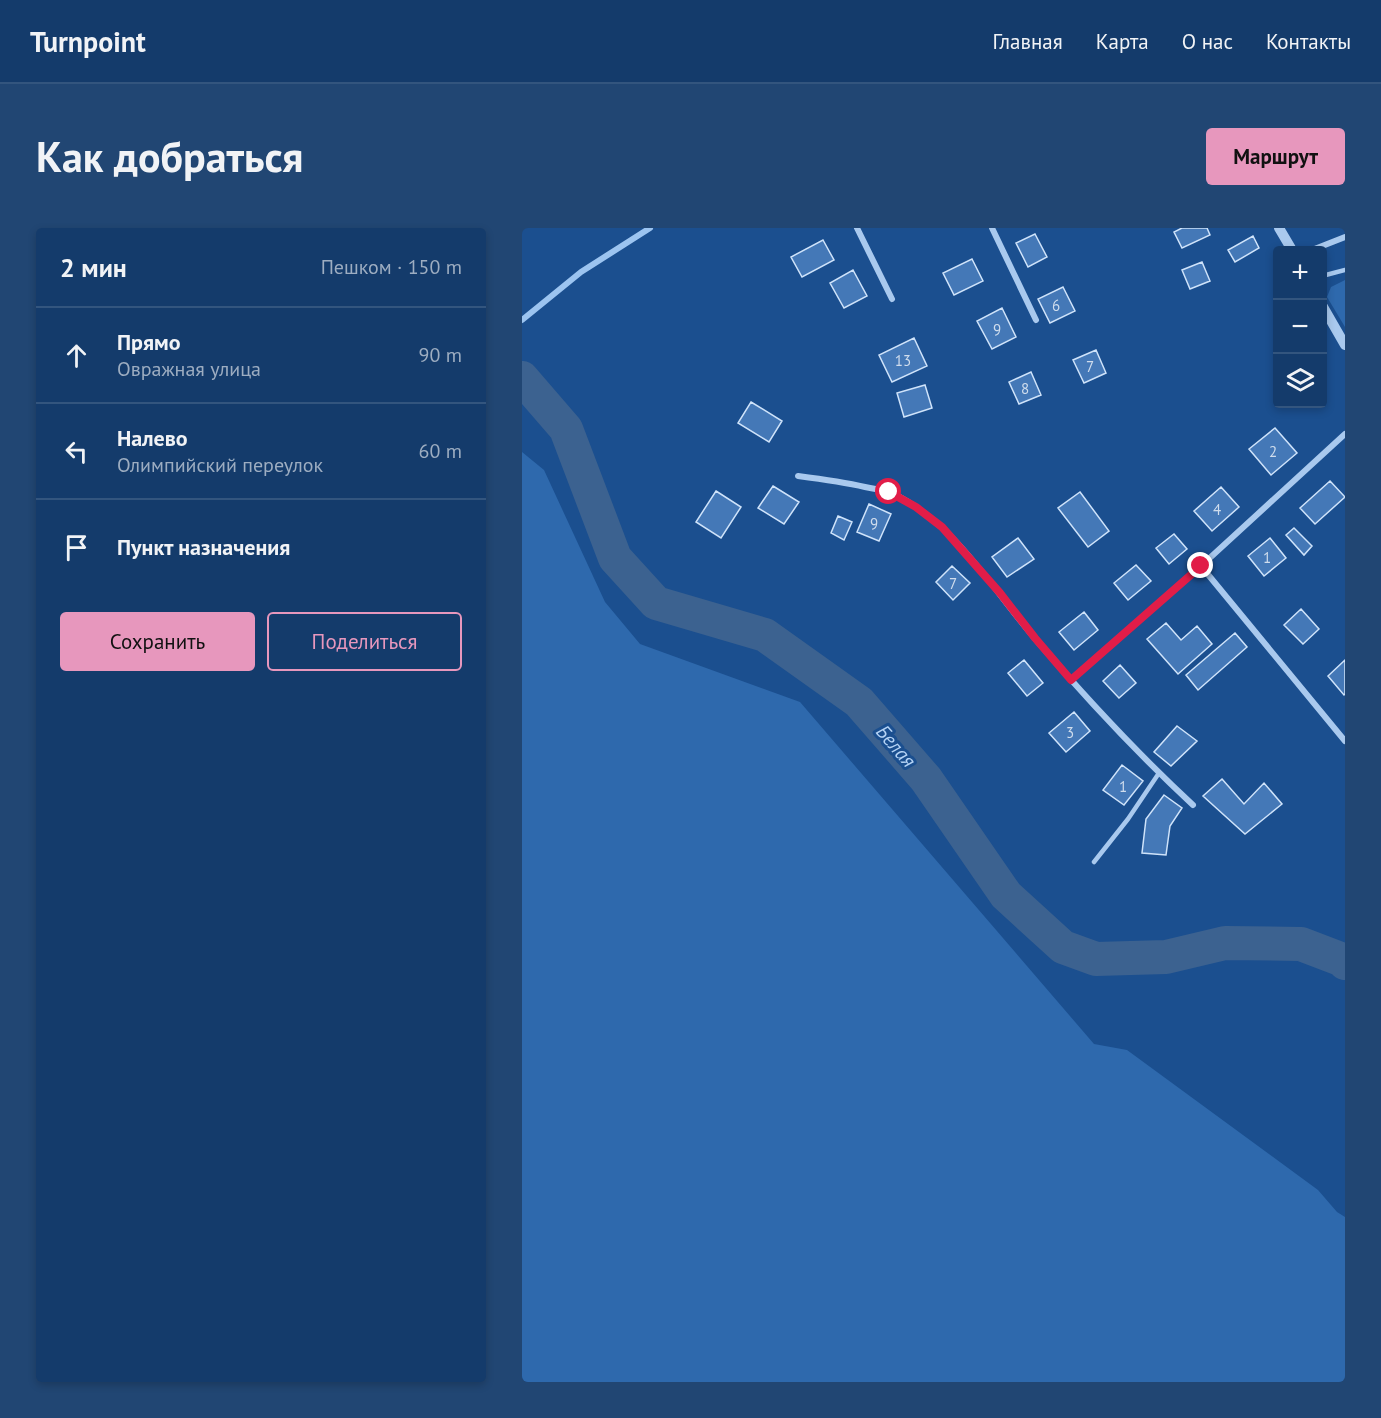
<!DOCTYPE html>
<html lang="ru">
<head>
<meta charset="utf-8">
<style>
  body { margin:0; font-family:"PT Sans",sans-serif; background:#214673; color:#f1f3f6 }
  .controls { position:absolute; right:18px; top:18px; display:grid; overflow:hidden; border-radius:6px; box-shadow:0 3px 9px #0003 }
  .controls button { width:54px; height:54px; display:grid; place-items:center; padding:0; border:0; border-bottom:2px solid #33557e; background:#143b6b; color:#f1f3f6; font:30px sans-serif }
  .stop { position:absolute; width:18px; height:18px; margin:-14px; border:4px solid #e11d48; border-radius:50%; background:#fff }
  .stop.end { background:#e11d48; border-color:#fff; box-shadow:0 2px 6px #0008 }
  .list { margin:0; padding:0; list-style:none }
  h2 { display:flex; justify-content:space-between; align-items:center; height:78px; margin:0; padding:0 24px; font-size:26px }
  h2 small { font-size:20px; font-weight:400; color:#9dadc1 }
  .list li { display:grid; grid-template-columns:39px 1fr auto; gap:18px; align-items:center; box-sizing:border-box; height:96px; padding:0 24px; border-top:2px solid #33557e }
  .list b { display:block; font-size:22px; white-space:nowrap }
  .list p { margin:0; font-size:20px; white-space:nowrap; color:#9dadc1 }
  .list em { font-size:20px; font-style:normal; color:#9dadc1 }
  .actions { display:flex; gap:12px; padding:18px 24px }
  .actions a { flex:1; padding:14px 0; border:2px solid #e797bd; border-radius:6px; text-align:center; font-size:21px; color:#e797bd }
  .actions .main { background:#e797bd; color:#111 }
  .icon { flex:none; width:33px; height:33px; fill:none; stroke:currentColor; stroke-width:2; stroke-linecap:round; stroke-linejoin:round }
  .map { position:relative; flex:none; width:823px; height:1154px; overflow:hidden; border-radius:6px }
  header { display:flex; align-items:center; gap:36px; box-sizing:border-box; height:84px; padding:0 30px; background:#143b6b; border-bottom:2px solid #33557e }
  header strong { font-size:28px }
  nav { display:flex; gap:33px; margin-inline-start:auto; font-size:21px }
  .intro { display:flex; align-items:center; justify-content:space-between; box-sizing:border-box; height:144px; padding:0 36px }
  h1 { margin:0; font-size:42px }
  .button { padding:15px 27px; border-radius:6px; background:#e797bd; color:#111; font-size:21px; font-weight:700 }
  main { display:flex; gap:36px; padding:0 36px }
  aside { flex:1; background:#143b6b; border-radius:6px; box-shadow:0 3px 9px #0003 }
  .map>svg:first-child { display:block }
</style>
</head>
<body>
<header>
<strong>Turnpoint</strong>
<nav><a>Главная</a><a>Карта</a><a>О нас</a><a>Контакты</a></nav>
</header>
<div class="intro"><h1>Как добраться</h1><a class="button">Маршрут</a></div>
<main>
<aside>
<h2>2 мин<small>Пешком · 150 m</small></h2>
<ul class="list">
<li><svg class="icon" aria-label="ahead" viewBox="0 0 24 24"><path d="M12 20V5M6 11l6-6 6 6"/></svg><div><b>Прямо</b><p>Овражная улица</p></div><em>90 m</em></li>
<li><svg class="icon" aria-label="left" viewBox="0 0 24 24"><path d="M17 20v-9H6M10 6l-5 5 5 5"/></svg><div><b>Налево</b><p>Олимпийский переулок</p></div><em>60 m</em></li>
<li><svg class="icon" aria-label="arrive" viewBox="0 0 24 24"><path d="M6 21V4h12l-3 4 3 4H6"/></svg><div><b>Пункт назначения</b></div></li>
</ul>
<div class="actions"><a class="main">Сохранить</a><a>Поделиться</a></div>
</aside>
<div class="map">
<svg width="823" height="1154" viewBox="0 0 823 1154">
  <rect width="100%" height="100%" fill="#1b4f8f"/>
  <!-- green -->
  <path fill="#2e69ad" d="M823,52V99L805,69L809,59Z
    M0,224L22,242L83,374L118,416L278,474L572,816L605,822L796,962L815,984L823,989V1154H0Z"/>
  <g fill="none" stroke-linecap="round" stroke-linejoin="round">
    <!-- stream -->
    <path stroke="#9cc4f0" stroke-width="6" d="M0,92L59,44L128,0"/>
    <!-- river -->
    <path stroke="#3c6290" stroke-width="34" d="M0,150L44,201L93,330L134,375L243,407L337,474L404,551L484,667L541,719L574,731L644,729L703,715L779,716L821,732L823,735"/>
  </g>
  <!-- building -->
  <path fill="#4478b7" stroke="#cfe3fa" stroke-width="1.5" d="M660,0H685L688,7L660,20L652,4Z
    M513,6L525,29L506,39L494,15Z
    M731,8L737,20L713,34L706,22Z
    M301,12L312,32L280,49L269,29Z
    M450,31L461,53L432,67L421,45Z
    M680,34L688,53L668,61L660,42Z
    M331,42L345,68L322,80L308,55Z
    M541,59L553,83L528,95L516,71Z
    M480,80L494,109L470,121L455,93Z
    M392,110L405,138L370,154L357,127Z
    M574,122L584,145L562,155L551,132Z
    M509,144L519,167L497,176L487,154Z
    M403,157L410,180L382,189L375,165Z
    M229,174L260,193L247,214L216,195Z
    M753,200L775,225L749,247L727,221Z
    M808,253L823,269L793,296L778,280Z
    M251,258L277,274L262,296L236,280Z
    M699,259L717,279L690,303L672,283Z
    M194,263L219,279L199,310L174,294Z
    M558,264L587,303L566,319L536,280Z
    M347,276L369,286L357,313L335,304Z
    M316,288L330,294L322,312L309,305Z
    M772,300L790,318L782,327L764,307Z
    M652,306L665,321L647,336L634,320Z
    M496,310L512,331L485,349L470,329Z
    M748,310L764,330L742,348L726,328Z
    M614,337L629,353L606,372L592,355Z
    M430,338L448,355L431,372L414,354Z
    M779,381L797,401L781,416L762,397Z
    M562,384L576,402L552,422L537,404Z
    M644,395L659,412L675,398L690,416L656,446L625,411Z
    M713,405L725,419L676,462L664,447Z
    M502,432L521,455L505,468L486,445Z
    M823,432V466L822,467L806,448Z
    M598,437L614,455L597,470L581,453Z
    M552,484L568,503L544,524L527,505Z
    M655,498L675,513L649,538L632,524Z
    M600,537L621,553L602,577L581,562Z
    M700,551L722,576L742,555L760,576L723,606L681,568Z
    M642,567L660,580L648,598L644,627L620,625L624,591Z"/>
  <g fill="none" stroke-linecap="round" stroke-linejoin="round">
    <!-- service -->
    <path stroke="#a9c9ee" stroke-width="4.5" d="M800,48L823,42
      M572,634L606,591L637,545"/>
    <!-- minor -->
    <path stroke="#a9c9ee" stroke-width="6" d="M335,0L370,71
      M470,0L514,92
      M790,22L823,9
      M276,248C299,251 321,254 343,259C352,261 362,262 370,265C434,296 470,361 515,413C564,470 616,526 671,577
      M679,338L823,513
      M549,452L679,338L823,206"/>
    <!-- tertiary -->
    <path stroke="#a9c9ee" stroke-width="10" d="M757,0L770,22
      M800,77L823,117"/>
  </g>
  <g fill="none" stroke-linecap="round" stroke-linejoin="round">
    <!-- route -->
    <path stroke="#e11d48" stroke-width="8" d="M367,264L394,279L420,299L478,365L513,410L549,452L679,338"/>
  </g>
  <g text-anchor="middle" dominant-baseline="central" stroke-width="6" stroke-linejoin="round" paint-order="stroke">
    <!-- number labels -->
    <g font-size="15" fill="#d0dded">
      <text x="534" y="77">6</text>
      <text x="475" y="101">9</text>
      <text x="381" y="132">13</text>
      <text x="568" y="138">7</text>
      <text x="503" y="160">8</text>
      <text x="751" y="223">2</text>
      <text x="695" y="281">4</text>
      <text x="352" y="295">9</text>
      <text x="745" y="329">1</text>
      <text x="431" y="355">7</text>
      <text x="548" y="504">3</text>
      <text x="601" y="558">1</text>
    </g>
    <!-- water labels -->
    <g font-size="20" font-style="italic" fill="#b5d3f5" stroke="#1b4f8f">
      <text transform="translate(374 518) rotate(49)">Белая</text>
    </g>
  </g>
</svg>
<div class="controls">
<button>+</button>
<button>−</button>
<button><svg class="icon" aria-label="layers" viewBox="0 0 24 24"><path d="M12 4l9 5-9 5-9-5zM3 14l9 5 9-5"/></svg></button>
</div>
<div class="stop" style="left:367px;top:264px"></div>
<div class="stop end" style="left:679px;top:338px"></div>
</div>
</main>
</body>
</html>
